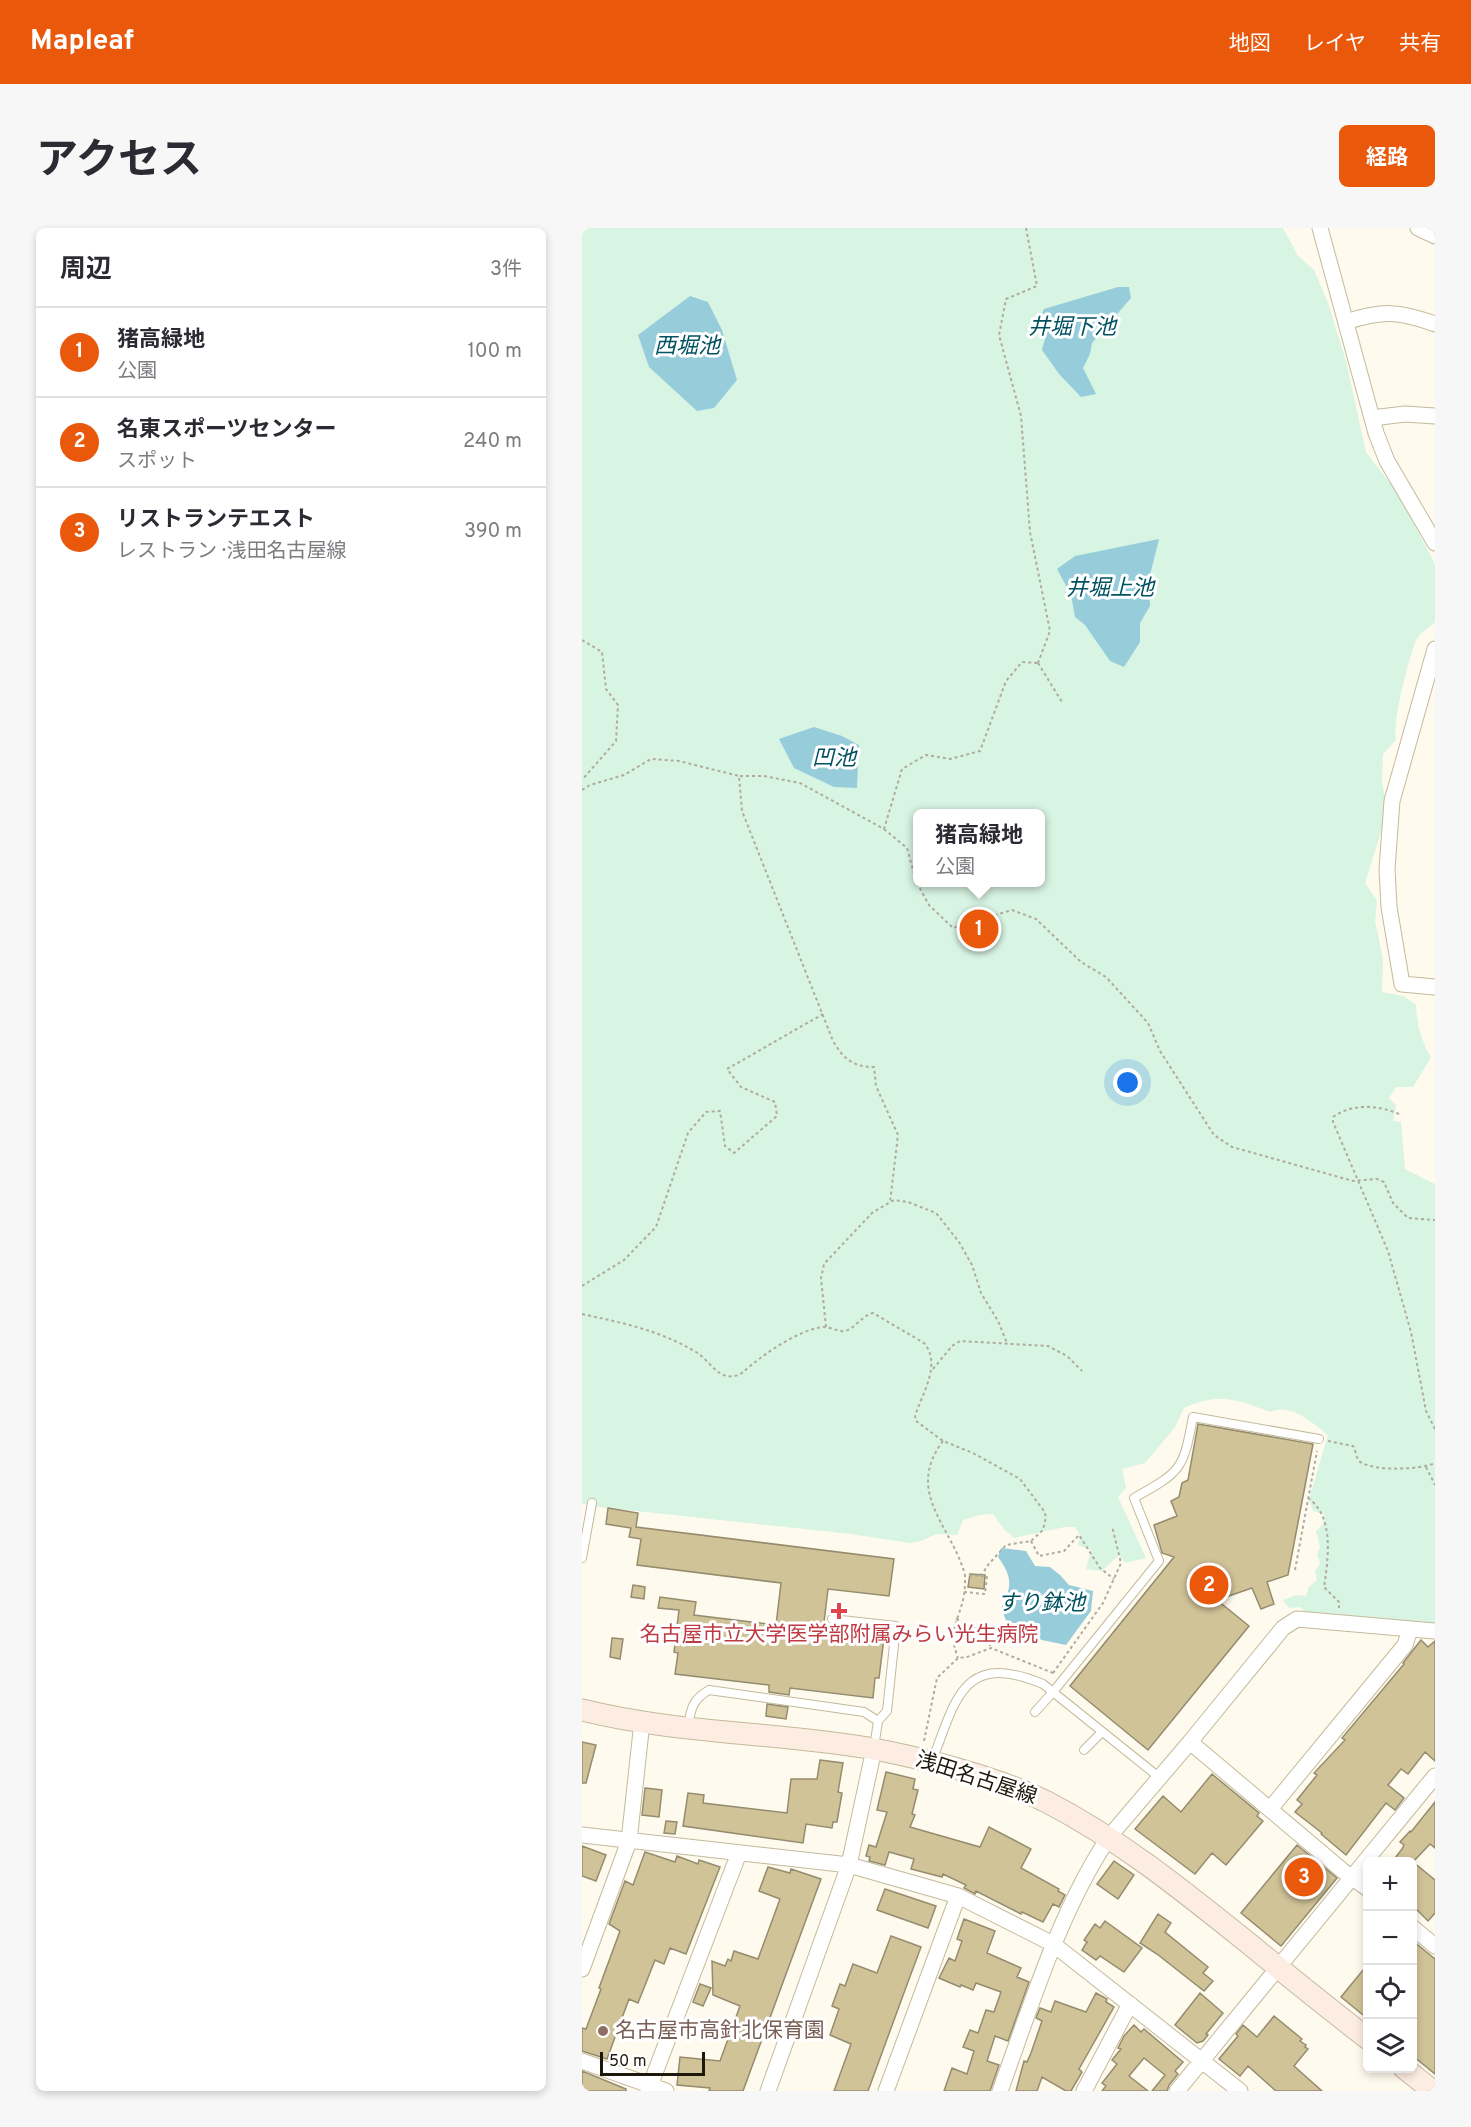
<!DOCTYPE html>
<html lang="ja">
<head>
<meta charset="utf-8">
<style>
  body { margin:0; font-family:Overpass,"Noto Sans JP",sans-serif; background:#f7f7f7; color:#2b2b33 }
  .controls { position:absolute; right:18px; bottom:18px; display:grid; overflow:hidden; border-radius:9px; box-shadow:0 3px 9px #0003 }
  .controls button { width:54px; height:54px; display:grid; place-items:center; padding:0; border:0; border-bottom:2px solid #e1e1e2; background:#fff; color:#2b2b33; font:30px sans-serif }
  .scale { position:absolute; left:18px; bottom:15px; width:105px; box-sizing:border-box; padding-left:6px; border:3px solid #1c180c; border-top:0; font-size:16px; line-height:21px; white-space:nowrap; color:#1c180c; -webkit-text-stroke:4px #fff; paint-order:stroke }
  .you { position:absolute; left:546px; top:855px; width:21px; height:21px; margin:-15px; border:4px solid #fff; border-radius:50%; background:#1a73e8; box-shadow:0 0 0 9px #1a73e833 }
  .badge { display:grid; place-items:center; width:39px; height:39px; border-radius:50%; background:#ea580c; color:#fff; font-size:20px; font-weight:700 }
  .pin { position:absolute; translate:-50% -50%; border:3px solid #fff; box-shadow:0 2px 6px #0006 }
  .popup { position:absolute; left:331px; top:581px; width:132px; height:78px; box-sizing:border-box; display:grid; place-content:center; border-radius:9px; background:#fff; filter:drop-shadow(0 2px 4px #0005); font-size:20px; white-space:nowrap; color:#7c7c81 }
  .popup b { font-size:22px; color:#2b2b33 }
  .popup::after { content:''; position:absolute; left:50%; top:100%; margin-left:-12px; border:12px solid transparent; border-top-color:#fff }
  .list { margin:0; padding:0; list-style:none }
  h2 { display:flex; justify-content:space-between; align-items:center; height:78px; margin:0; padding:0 24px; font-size:26px }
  h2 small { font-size:20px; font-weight:400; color:#7c7c81 }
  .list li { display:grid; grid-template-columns:39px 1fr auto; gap:18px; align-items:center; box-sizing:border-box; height:90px; padding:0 24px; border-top:2px solid #e1e1e2 }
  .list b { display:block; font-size:22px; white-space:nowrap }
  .list p { margin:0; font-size:20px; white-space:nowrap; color:#7c7c81 }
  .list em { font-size:20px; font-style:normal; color:#7c7c81 }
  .icon { flex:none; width:33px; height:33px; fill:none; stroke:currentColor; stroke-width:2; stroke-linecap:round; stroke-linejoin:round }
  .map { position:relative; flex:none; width:853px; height:1863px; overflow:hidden; border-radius:9px }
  header { display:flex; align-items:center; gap:36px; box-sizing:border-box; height:84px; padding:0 30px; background:#ea580c; color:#fff }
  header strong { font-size:28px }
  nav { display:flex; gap:33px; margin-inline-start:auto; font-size:21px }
  .intro { display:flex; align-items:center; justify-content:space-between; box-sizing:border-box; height:144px; padding:0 36px }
  h1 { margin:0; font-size:42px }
  .button { padding:15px 27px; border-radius:9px; background:#ea580c; color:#fff; font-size:21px; font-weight:700 }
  main { display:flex; gap:36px; padding:0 36px }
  aside { flex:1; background:#fff; border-radius:9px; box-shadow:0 3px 9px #0003 }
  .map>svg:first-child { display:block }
</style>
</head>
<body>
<header>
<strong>Mapleaf</strong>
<nav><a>地図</a><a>レイヤ</a><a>共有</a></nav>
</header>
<div class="intro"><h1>アクセス</h1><a class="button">経路</a></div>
<main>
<aside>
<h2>周辺<small>3件</small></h2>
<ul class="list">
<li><span class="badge">1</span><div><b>猪高緑地</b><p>公園</p></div><em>100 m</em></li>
<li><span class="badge">2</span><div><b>名東スポーツセンター</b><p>スポット</p></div><em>240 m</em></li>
<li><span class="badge">3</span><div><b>リストランテエスト</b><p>レストラン · 浅田名古屋線</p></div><em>390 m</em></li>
</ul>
</aside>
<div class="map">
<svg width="853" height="1863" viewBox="0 0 853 1863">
  <rect width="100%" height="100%" fill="#fefaed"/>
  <!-- green -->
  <path fill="#d8f4e3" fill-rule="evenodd" d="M0,0H701L716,28L732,42L746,75L764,133L784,224L815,264L853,336V394C848,399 839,404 835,410C827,427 810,495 814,512L801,526L800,552L803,571L800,601L783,655L795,673L793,693L801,731L800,764L822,768L834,777C835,798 839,812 849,829L831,859H814L807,870L814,877L811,893L819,894L823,941L853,956V1396L726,1389L719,1379L707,1380L701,1372L714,1367L724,1368L727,1359L735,1352L733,1343L738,1335L735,1327L738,1319L734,1303L741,1296L742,1286L731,1283L727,1271L746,1207C731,1195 708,1174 688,1184C654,1171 636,1164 602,1180L593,1199L563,1235L540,1241L544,1260L536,1269L564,1330L543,1335L537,1327L520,1343L504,1341L509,1322L496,1317L498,1307L493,1299H483L432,1310L422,1301L411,1286L397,1287L381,1292L375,1307L354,1306L339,1313L328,1315L269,1306L8,1278L0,1275ZM336,586H458V654H336Z"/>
  <!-- water -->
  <path fill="#97cddb" d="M536,59H547L549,70L510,115L508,126L501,140L514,166L499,169L477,146L460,122L464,107L457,91L462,81Z
    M108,68L126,74L140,102L155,152L132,180L115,183L67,139L56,107Z
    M577,311L567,351L568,378L558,395V414L542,439L528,433L503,397L493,389L489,367L475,341L493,328Z
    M232,499L260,508L277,517L275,560L252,559L212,540L197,511Z
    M419,1320L444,1323L453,1338L468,1339L478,1347L487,1357L511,1363L509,1383L484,1417L450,1410L443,1413L432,1412L419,1380C430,1358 431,1350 416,1329Z"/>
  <!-- building -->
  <path fill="#d1c398" stroke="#958b6e" stroke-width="1.5" d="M616,1196L731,1216L706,1347L685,1354L692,1376L679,1381L670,1360L635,1372L667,1398L566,1522L488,1458L592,1329L580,1325L572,1297L595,1288L589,1273L597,1269L600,1255L606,1252Z
    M26,1280L56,1285L54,1299L312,1331L307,1368L246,1361L241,1403L302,1410L297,1450H293L291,1470L208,1460L207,1467L187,1464V1457L93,1446L96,1425L92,1424L97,1382L76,1380L78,1369L114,1374L112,1387L194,1397L199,1355L55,1337L59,1311L47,1309L49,1300L24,1296Z
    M388,1346L403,1347L402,1361L386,1359Z
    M51,1357L63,1359L62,1371L49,1369Z
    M30,1410L41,1411L38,1431L28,1429Z
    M839,1412L846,1419L853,1413V1533L843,1524L826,1546L819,1541L806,1557L822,1570L813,1582L804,1575L764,1627L739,1606L740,1605L713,1584L720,1576L715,1572L735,1547L732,1545L763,1512L760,1510L822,1436L821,1435Z
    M185,1476L206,1479L204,1491L184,1488Z
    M0,1514L14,1517L4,1555H0Z
    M238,1532L261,1535L256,1564L260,1565L255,1594H251L250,1600L224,1596L221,1615L101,1598L106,1565L122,1567L121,1575L205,1585L209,1551H235Z
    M304,1544L333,1551L331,1561L336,1562L330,1586L333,1587L328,1599L398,1619L407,1599L449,1621L439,1640L477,1661L476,1663L483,1667L477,1679L471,1676L461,1694L440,1684L439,1686L394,1663L393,1666L382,1660L384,1657L361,1646L360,1649L329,1641L332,1631L307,1624L303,1637L287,1633L288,1629L284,1628L287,1617L294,1619L305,1584L295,1582Z
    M630,1546L677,1585L675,1588L681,1593L644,1637L630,1625L613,1646L553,1601L581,1568L599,1584Z
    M63,1560L80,1562L77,1589L60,1587Z
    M853,1574V1620L848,1616L831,1634L853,1652V1685L846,1693L831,1678V1634H810L820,1621L822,1617L818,1614L828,1603L829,1604Z
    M84,1593L95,1594L93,1606L82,1605Z
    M715,1617L755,1650L699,1718L659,1685Z
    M0,1618L24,1627L14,1653L0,1648Z
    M63,1624L93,1634L95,1628L116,1636L117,1632L138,1639L104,1726L88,1720L82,1736L73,1732L56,1775L47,1771L25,1831L0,1823V1800L4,1801L19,1761L17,1760L38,1703L27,1696L43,1653L51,1657Z
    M532,1633L552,1647L536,1671L515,1656Z
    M186,1639L208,1645L209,1641L239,1651L161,1863H127L128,1860L95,1857L98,1829L138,1833L158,1778L131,1767L130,1733L143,1738L146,1731L149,1733L152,1723L176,1731L198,1671L177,1663Z
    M303,1661L354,1678L346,1700L295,1682Z
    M576,1686L589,1695L583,1704L626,1739L621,1745L631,1753L622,1763L575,1726L558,1715Z
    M382,1691L413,1703L405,1725L439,1740L435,1749L447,1754L426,1813L413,1808L405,1833L417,1837L408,1863H362L370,1840L385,1846L392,1823L381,1819L388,1802L396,1805L404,1782L412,1784L419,1764L394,1755L391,1762L379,1757L378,1759L357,1750L367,1730L373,1733L380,1713L375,1711Z
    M523,1693L560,1720L542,1744L518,1728L514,1732L500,1722L505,1714L502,1712L513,1696L518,1700Z
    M309,1708L339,1719L323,1762L286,1863H252L269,1816L248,1807L257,1781L250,1778L258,1756L263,1758L271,1736L295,1745Z
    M831,1713L853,1731V1846L831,1828Z
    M786,1736V1791L759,1769Z
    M118,1756L129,1760L121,1778L111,1774Z
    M514,1765L525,1771L524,1774L532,1779L497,1841L500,1844L489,1863H484L460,1849L455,1863H434L442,1833L445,1834L449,1825L460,1793L454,1790L458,1780L469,1784L473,1773L504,1784Z
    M618,1765L641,1785L624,1806L626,1807L621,1813L615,1815L593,1797Z
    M692,1788L720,1811L718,1813L724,1817L723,1819L726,1821L712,1838L740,1863H694L666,1838L658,1848L637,1831L656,1808L654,1806L661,1797L675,1809Z
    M552,1797L559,1804L562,1801L601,1834L593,1843L596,1846L587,1857L585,1863H570L583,1847L562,1830L547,1848L566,1863H520L524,1858L520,1855L535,1836L530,1832L539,1821L536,1820L542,1808Z
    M0,1843L44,1861V1863H0Z"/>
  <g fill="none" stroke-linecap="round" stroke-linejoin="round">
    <!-- service casing -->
    <g stroke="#c4ba9b" stroke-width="10">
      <path id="service" d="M0,1330L10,1275
        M250,1391L314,1398L305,1483L296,1493
        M453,1484L471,1464L577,1333L552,1270C600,1243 601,1242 611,1189L737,1211
        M106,1498C109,1480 111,1471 127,1462L282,1484L296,1493L292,1520
        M502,1522L520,1504
        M350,1533C374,1472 380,1422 461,1456L578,1550"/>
    </g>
    <!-- minor casing -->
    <g stroke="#c4ba9b" stroke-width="17">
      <path id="minor" d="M738,0L794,205L805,233L853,315
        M836,0L853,8
        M764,94C801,82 817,83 853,96
        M790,190L823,186L853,188
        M853,421L810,573L805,641L807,679L820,756L853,759
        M688,1581L823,1417L828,1401
        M0,1607L267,1637L376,1668L471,1716L658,1863
        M786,1661L761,1643L608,1514L701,1400L715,1391L853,1403
        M830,1699L853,1718
        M0,1741L47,1613L60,1494
        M0,1833L84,1863
        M66,1863L157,1625
        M186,1863L267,1637L292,1521
        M304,1863L376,1668
        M418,1863C449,1778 477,1684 527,1609L608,1514
        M502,1863L548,1776
        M595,1863L853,1548"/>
    </g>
    <!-- secondary casing -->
    <g stroke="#c4ba9b" stroke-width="23">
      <path id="secondary" d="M0,1482C96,1506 195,1504 292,1521C345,1531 417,1550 465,1574C540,1613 600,1662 665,1714C705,1747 745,1779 786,1811
        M822,1840L851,1863"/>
    </g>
    <!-- path -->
    <path stroke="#afab9f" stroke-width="2" stroke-dasharray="3 3" stroke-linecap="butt" d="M444,0L455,58L424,71L417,107L439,188L448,304L468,403L456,435
      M0,412L20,424L24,461L36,477L34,513L0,552
      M456,435L480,474
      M158,548H182L218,555L302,601L320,541L344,527L368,531L398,523L424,453L440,434L456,435
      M0,562L8,557L42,547L69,531L97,533L157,548L160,583L251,813C261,830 270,839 292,839L294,858L316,907L308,974
      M302,601L325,620L334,653L347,677L371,700L430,682L454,691L499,734L524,749L566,795L578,823L632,907L650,919L771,953L795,951L802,954L811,975L826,990L853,992
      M817,886C796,877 771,875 751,889V894L806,1023L829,1104L844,1183L853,1201
      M0,1058L42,1032L74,999L106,905L124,884L138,883L143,918L152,925L195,888L193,874L159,859L145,841L241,786
      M0,1086C41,1095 77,1102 114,1124C130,1134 138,1157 160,1145C179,1128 215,1102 241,1099C249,1099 256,1104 263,1103C274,1100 279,1088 291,1085L342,1115C360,1136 340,1166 333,1188L334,1193L361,1213L391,1225L438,1251L462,1283L464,1289L461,1302L449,1313L424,1317L406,1337L399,1348L383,1347C383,1353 383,1360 382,1367C377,1394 365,1401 376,1430
      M244,1099L239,1050L242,1036L291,984L312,972L326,974L354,985L377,1014L390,1037L399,1065L416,1093L425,1115
      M351,1141L370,1118L378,1113L466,1118L485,1128L500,1143
      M361,1213C322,1265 370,1298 383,1347
      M746,1213L771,1218C775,1224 773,1231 780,1235C795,1243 837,1242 853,1235
      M844,1239L853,1257
      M726,1270C753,1289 746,1332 742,1359L757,1374V1380
      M449,1313L457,1328L482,1323L497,1307L518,1340L532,1351
      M713,1342L735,1223
      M382,1364L403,1366L405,1348H399
      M374,1391C391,1398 403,1403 409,1420
      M471,1445L521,1375L539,1335L530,1298
      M342,1513L355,1450L376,1430L385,1429L409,1420L471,1445"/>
    <!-- service -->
    <use href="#service" stroke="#fff" stroke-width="8"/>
    <!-- minor -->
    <use href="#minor" stroke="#fff" stroke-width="15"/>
    <!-- secondary -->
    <use href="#secondary" stroke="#fdece1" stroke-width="21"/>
  </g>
  <!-- markers -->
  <path fill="#e0444e" stroke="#fff" stroke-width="2" d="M254 1374h6v6h6v6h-6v6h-6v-6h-6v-6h6z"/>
  <circle fill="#8d6e63" stroke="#fff" stroke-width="2" cx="21" cy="1803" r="6"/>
  <g text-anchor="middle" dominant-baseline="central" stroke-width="6" stroke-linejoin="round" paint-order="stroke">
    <!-- health labels -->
    <g font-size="21" fill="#be3a42" stroke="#fff">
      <text x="257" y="1407">名古屋市立大学医学部附属みらい光生病院</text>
    </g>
    <!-- street labels -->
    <g font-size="21" fill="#1c180c" stroke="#fff">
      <text transform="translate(394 1551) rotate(18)">浅田名古屋線</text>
    </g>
    <!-- education labels -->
    <g font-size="21" fill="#785e54" stroke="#fff" text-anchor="start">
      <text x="33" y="1803">名古屋市高針北保育園</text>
    </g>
    <!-- water labels -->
    <g font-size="22" font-style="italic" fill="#015261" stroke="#fff">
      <text x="490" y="100">井堀下池</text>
      <text x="105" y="119">西堀池</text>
      <text x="528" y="361">井堀上池</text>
      <text x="252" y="531">凹池</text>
      <text x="459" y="1376">すり鉢池</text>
    </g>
  </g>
</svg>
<div class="controls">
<button>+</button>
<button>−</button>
<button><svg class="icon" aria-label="locate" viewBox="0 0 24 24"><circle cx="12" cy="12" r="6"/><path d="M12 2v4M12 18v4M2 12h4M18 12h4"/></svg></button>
<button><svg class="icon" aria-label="layers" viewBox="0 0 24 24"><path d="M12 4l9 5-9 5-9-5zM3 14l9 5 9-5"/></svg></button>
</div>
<div class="scale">50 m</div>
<div class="you"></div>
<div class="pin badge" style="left:397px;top:701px">1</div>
<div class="popup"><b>猪高緑地</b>公園</div>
<div class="pin badge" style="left:627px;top:1357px">2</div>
<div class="pin badge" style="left:722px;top:1649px">3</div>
</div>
</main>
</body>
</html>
